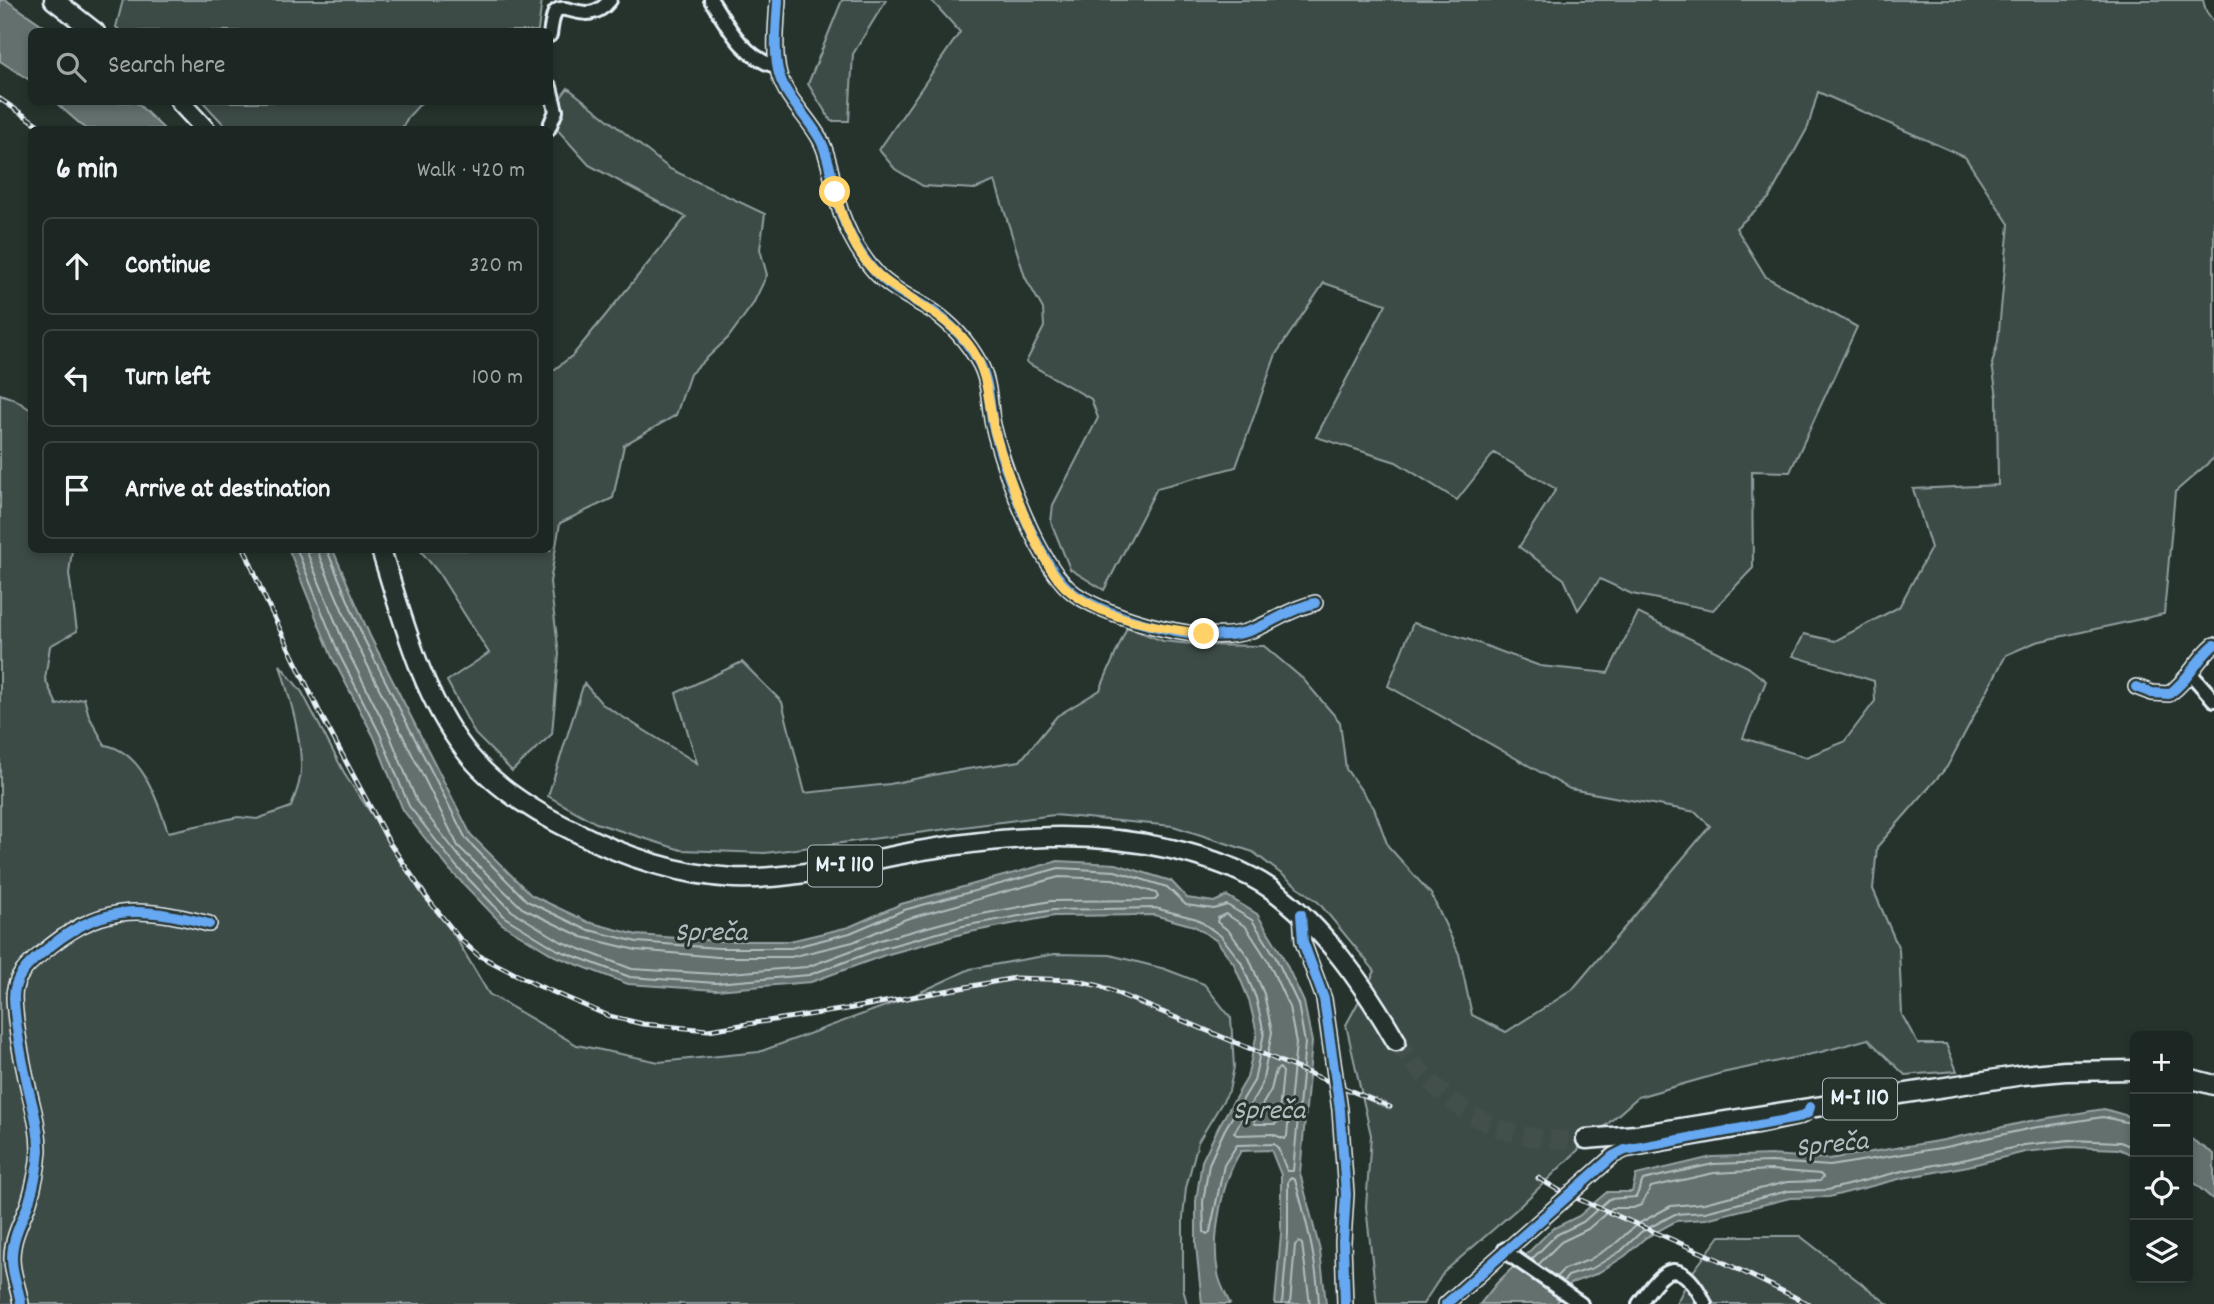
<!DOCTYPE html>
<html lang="en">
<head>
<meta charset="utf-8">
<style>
  body { margin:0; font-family:Dekko,sans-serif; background:#29322f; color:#f1f3f6 }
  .controls { position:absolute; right:21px; bottom:21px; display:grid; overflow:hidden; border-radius:10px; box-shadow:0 4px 10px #0003 }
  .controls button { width:63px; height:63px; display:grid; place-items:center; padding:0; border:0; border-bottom:2px solid #3a4340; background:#1c2622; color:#f1f3f6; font:35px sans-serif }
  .stop { position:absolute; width:21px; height:21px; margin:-16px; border:5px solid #ffd166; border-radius:50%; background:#fff }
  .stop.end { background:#ffd166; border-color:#fff; box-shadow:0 2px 7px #0008 }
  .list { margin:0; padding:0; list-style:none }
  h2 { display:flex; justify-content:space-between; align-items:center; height:91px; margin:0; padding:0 28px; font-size:30px }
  h2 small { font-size:23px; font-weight:400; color:#a0a5a5 }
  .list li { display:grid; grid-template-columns:46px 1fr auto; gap:21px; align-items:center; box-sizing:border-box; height:98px; margin:0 14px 14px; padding:0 14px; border:2px solid #3a4340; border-radius:10px }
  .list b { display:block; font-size:26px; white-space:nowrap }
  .list em { font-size:23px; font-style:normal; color:#a0a5a5 }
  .icon { flex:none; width:38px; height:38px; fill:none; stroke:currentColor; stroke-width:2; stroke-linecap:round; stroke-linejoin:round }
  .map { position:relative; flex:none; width:2214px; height:1304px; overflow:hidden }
  .search { position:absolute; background:#1c2622; box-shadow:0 4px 10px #0003; left:28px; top:28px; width:525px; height:77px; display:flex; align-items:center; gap:18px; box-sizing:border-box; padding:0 24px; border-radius:10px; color:#a0a5a5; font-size:26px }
  .panel { position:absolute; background:#1c2622; box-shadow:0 4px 10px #0003; left:28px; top:126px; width:525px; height:427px; border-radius:10px }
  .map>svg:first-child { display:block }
</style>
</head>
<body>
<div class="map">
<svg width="2214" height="1304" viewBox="0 0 2214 1304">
  <rect width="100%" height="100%" fill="#26332d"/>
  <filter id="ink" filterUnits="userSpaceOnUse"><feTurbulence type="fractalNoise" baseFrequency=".0143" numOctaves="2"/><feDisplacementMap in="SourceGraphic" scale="14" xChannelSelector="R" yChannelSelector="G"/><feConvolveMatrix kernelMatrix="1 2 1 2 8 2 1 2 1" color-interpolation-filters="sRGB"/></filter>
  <g filter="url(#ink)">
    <!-- green -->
    <path fill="#3e4b47" stroke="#939ea0" stroke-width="2" d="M123,0H542L538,31H121L116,27Z
      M842,0H886L853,54L849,121H831L808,84Z
      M931,0H2203L2206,11L2214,22V458L2175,492L2164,614L2036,642L2006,655L1947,767L1877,847L1873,889L1899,949L1902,1015L1918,1044H1946L1957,1071L1905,1075L1868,1039L1821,1052L1722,1073L1638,1097L1576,1152L1518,1208L1444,1272L1423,1304H1377L1366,1207L1371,1135L1346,1025L1375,971L1319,903L1253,852L1173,826L1054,815L765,853L681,850L596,823L548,796L584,683L602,704L697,763L676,693L742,662L782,702L805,793L890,784L948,772L1020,761L1057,716L1100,690L1127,627L1163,641L1201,645L1264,646L1303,679L1340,722L1346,769L1374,808L1388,846L1431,894L1459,954L1472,1015L1506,1032L1572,990L1710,826L1696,812L1570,789L1388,686L1413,623L1470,640L1540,666L1608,673L1638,613L1748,667L1766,681L1743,738L1806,757L1844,742L1875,701L1874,681L1793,656L1804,634L1835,641L1899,607L1931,548L1913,489L1998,485L1997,397L1992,364L1998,341L2009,224L1965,157L1818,92L1808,127L1769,198L1736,228L1766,277L1857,327L1790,472L1752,471L1753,568L1713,610L1632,594L1600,579L1578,610L1564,579L1519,547L1556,489L1494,453L1457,500L1396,462L1316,437L1386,304L1324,283L1276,354L1236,467L1157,488L1104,590L1070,569L1051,522L1053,505L1098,418L1091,399L1026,362L1044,327L1043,309L1025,277L995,181L975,189L923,186L895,169L879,150L960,32Z
      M568,88L670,169L765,214L760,249L767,275L753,304L728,338L690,374L676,415L624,445L613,498L560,523L550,582L559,654L552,734L512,771L475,734L447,681L489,653L438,572L420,550H550V373L573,355L686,217L589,165L546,117Z
      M203,102H422L408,117L401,130L228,129Z
      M0,394L14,399L31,410L32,550H72L69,574L77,631L50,646L45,679L57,705L84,698L89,716L105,745C143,752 157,800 168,832L238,817L257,819L291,807C296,793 302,779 301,763C300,730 289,696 280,665L302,692L347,778L453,933L489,994L577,1045L659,1062L759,1052L910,997L970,969L1055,954L1110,955L1165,969L1204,984L1231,1018L1234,1067L1229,1091L1198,1142L1186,1188L1183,1218V1288L1187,1304H0Z
      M1720,1236H1800L1888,1304H1676L1692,1273Z"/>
    <!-- water -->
    <path fill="#636f6d" stroke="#98a3a5" stroke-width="2" d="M0,0H6L51,31L32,32L31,81L0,61Z
      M55,102H136L164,129H86Z
      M289,550H333L370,636L471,835L531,895L588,922L637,935L719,941H790L849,927L901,904L1058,861L1116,864L1171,881L1187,898L1214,902L1227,896L1257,914L1281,953L1304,1002L1312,1042L1300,1173L1320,1251L1326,1304H1275L1281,1234V1175L1271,1150L1241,1151C1222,1180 1211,1238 1218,1273C1219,1283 1226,1294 1230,1304H1202L1196,1245V1201L1202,1161L1219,1126L1247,1078L1257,1033L1249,1000L1234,964L1217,941L1194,926L1154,915L1054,916L965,933L885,955L811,982L716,990L628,984L555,956L502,924L450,870L403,810L374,737L332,657Z
      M2104,1109L2135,1118V1156L2119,1149L2069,1147L2025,1152L1968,1166L1903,1178L1829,1197L1790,1198L1706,1219L1676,1221L1645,1238L1625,1256L1596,1274L1571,1283L1556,1304H1480L1497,1283L1552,1229L1579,1216L1607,1192H1632L1636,1175L1712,1157L1771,1155L1829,1159L1944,1140L2030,1121Z
      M2188,1137L2214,1154V1200L2188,1178Z"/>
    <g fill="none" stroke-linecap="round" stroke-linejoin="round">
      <!-- shore -->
      <path stroke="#b3bdc0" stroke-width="2" d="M297,550L339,654L380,734L409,806L456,866L506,918L558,950L630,977L716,983L809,975L883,948L963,926L1053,910L1155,908L1197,919L1221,936L1241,962L1256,998L1264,1033L1254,1081L1225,1129L1209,1164L1203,1202L1204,1232L1207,1234L1210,1232L1224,1165L1237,1145L1274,1144L1278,1148L1287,1171H1293L1305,1043L1298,1004L1275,956L1252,920L1227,905L1214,909L1186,905L1167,887L1115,871L1059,868L904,910L850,933L791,948H718L637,942L585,929L527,901L466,839L364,639L327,550
        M306,550L347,650L388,731L417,802L462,860L512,911L562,942L632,969L716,974L807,967L880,940L961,918L1051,901L1155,900L1158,897L1156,893L1113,879L1059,877L906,919L853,942L791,957H718L636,950L582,937L522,908L458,846L356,642L320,558L318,550
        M1226,914L1246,927L1268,961L1289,1007L1296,1043L1287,1136L1285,1139L1272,1134L1237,1135L1234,1133L1262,1084L1272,1032L1264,994L1249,958L1229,931L1217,922L1218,918Z
        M1280,1068L1283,1072L1278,1122L1275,1124H1255L1254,1119L1271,1090L1276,1070Z
        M1531,1260L1556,1235L1583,1222L1609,1199L1636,1197L1643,1180L1713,1164L1771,1162L1830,1166L1946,1147L2032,1128L2103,1117L2135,1124
        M1538,1265L1561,1242L1588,1229L1612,1208H1633L1641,1205L1651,1187L1714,1173L1771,1170L1820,1174L1823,1177L1820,1181L1787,1182L1704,1203L1671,1206L1636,1225L1615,1244L1589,1260L1564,1269L1556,1277
        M1563,1282L1568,1276L1593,1268L1621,1251L1641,1232L1675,1214L1705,1212L1788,1191L1828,1190L1902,1171L1967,1159L2024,1145L2069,1140L2120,1142L2135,1148
        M1282,1304L1288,1235V1181L1291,1178L1295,1180C1307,1221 1317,1262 1319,1304
        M1290,1304L1295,1245L1299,1242L1302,1244L1310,1304"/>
      <!-- primary-tunnel -->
      <path stroke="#43504b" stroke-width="18" stroke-dasharray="18 9" stroke-linecap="butt" d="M1396,1041C1447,1108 1498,1146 1586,1139"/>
      <!-- street casing -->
      <g stroke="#e8f1f8" stroke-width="18">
        <path id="street" d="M711,0C727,25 745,60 777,66
          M778,0C777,21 773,54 779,74C786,99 809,118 821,141C829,157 831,174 835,191C841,221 857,253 878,275C893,290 913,299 931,310C952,324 968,342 980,364C990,383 989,405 993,425C1003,468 1040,570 1075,594C1113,620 1209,647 1252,630C1274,622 1291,608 1315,603
          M550,35C551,27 552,19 555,12C566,0 588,28 610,0
          M548,130L556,111L550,87
          M2191,674L2214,700
          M2136,687L2152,693L2169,694C2189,680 2196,660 2214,645
          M1301,914L1303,942L1324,999L1340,1110L1346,1194L1343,1242L1345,1304
          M1505,1249L1513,1257L1581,1304
          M21,1304C18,1284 9,1268 13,1247C15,1231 24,1217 29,1202C34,1186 38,1166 39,1150C39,1126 32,1105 27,1082C21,1055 15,1025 14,997C14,978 27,965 41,954C99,904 137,905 209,924
          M1446,1304L1613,1156L1625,1150L1755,1127L1797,1118L1804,1115
          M1639,1304C1646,1295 1655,1280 1665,1274C1683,1262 1699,1291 1705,1304"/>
      </g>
      <!-- primary casing -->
      <g stroke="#e8f1f8" stroke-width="23">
        <path id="primary" d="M54,0L95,32
          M180,102L206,130
          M381,550C403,618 420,691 464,749C491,785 536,813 576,832C624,857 680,875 734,878C799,880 860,861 924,850C1007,836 1088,830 1171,849C1206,857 1241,868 1271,889C1324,927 1364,985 1396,1041
          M2188,1078L2214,1085
          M1586,1139L1636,1135L2023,1075L2065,1071L2135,1070"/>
      </g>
      <!-- street -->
      <use href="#street" stroke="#26332d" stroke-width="12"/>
      <!-- primary -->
      <use href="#primary" stroke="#26332d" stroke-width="18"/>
      <!-- rail casing -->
      <g stroke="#e8f1f8" stroke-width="5">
        <path id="rail" d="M0,99L46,130
          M245,550L263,594L321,715L390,844L426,897L460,939L478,955L539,986L609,1016L643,1024L708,1030L847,1009L1015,978L1073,980L1100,986L1390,1107
          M1538,1178L1560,1191L1719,1260L1809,1304"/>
      </g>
      <!-- rail -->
      <use href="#rail" stroke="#26332d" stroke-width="2.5" stroke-dasharray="8" stroke-linecap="butt"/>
      <!-- cycleway casing -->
      <g stroke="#26332d" stroke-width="15">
        <path id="cycleway" d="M778,0C777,21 773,54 779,74C786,99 809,118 821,141C829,157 831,174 835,191C841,221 857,253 878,275C893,290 913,299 931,310C952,324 968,342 980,364C990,383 989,405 993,425C1003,468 1040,570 1075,594C1113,620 1209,647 1252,630C1274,622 1291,608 1315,603
          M2136,687L2152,693L2169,694C2189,680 2196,660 2214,645
          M1301,914L1303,942L1324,999L1340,1110L1346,1194L1343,1242L1345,1304
          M21,1304C18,1284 9,1268 13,1247C15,1231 24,1217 29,1202C34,1186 38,1166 39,1150C39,1126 32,1105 27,1082C21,1055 15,1025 14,997C14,978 27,965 41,954C99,904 137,905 209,924
          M1446,1304L1613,1156L1625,1150L1797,1118L1808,1113L1810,1107"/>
      </g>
      <!-- cycleway -->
      <use href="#cycleway" stroke="#66a8f1" stroke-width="10"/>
    </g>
  </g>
  <g fill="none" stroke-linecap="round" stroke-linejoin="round" filter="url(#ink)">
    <!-- route -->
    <path stroke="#ffd166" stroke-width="9" d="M835,192C843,222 857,259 883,279C913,303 951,317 973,351C989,377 988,404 995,433C1006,471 1037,560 1065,587C1099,619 1161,628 1204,634"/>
  </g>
  <g text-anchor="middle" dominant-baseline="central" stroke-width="6" stroke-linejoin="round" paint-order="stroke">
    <!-- shield labels -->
    <g fill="#26332d" stroke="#aeb8bb" stroke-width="2">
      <rect x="808" y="845.5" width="74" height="41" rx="5"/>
      <rect x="1823" y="1078.5" width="74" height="41" rx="5"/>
    </g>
    <g font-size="24" font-weight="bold" fill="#e8f1f8">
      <text x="845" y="866">M-I 110</text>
      <text x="1860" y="1099">M-I 110</text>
    </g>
    <!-- water labels -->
    <g font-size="28" font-style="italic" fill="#b3bdc0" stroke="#26332d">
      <text x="711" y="935">Spreča</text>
      <text x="1269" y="1113">Spreča</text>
      <text transform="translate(1832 1147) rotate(-6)">Spreča</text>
    </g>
  </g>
</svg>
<div class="controls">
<button>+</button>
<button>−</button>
<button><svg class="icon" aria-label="locate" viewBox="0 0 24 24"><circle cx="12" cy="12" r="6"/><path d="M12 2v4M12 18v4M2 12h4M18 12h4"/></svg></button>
<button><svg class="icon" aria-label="layers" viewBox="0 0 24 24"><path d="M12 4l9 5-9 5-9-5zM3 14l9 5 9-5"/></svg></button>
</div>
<div class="stop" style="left:835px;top:192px"></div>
<div class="stop end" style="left:1204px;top:634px"></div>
<div class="search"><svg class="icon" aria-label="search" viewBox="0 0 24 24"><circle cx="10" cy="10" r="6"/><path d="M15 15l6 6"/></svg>Search here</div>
<section class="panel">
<h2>6 min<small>Walk · 420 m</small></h2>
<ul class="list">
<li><svg class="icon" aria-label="ahead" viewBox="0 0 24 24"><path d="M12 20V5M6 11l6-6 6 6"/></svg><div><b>Continue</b></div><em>320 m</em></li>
<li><svg class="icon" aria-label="left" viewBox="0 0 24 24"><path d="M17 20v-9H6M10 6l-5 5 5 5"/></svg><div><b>Turn left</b></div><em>100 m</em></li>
<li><svg class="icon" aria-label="arrive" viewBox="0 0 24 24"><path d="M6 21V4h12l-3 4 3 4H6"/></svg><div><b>Arrive at destination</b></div></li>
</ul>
</section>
</div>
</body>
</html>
